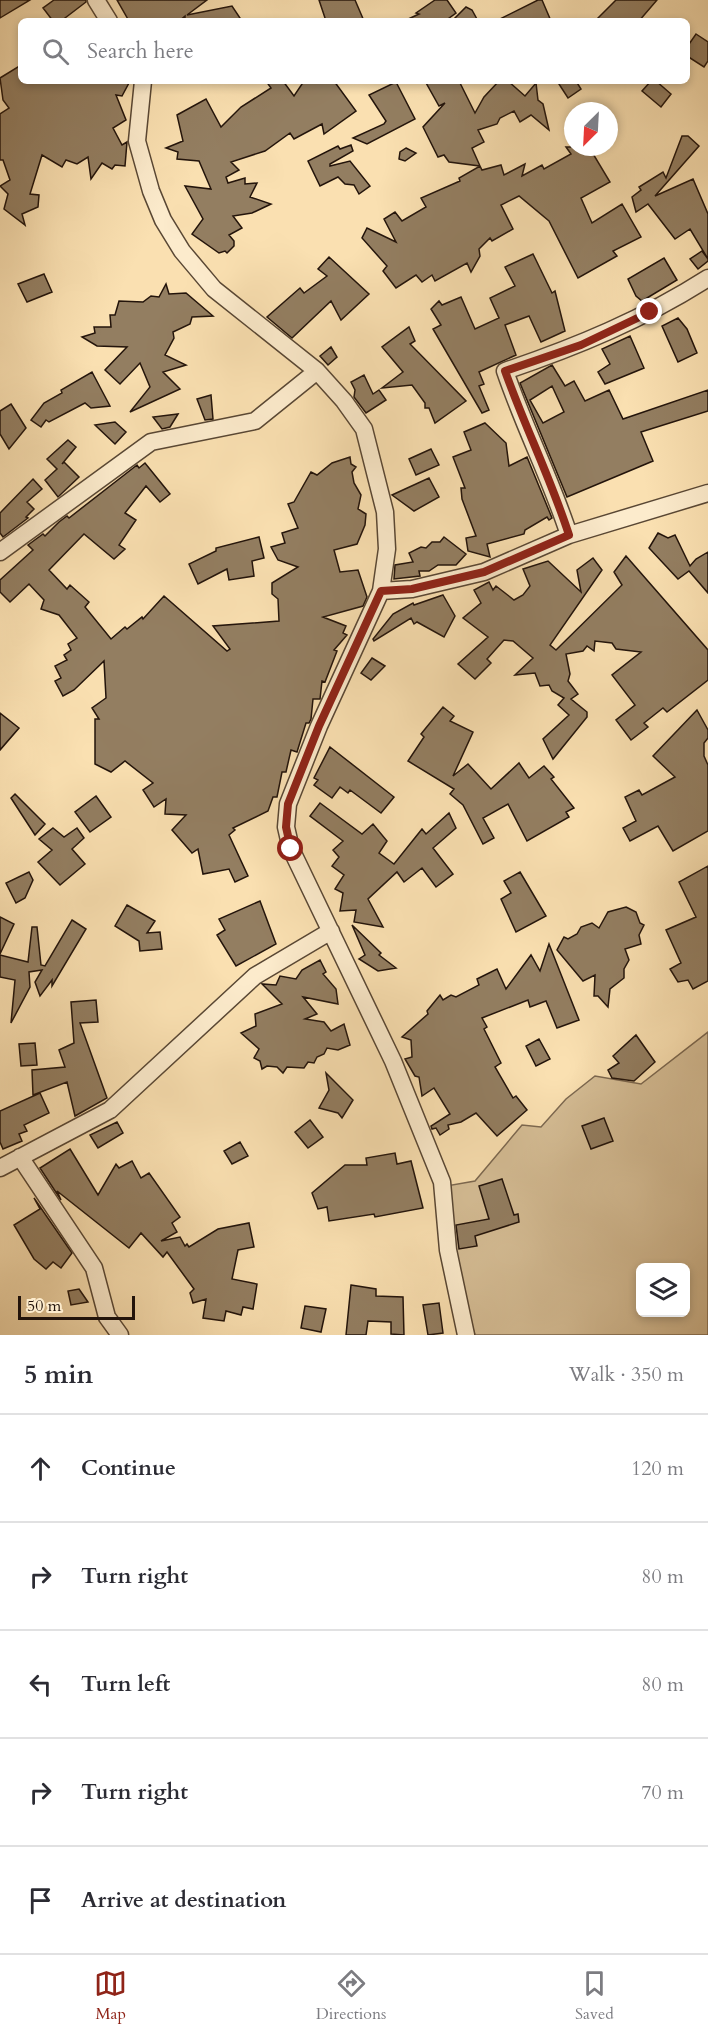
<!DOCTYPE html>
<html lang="en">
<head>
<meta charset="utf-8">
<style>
  body { margin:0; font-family:Cardo,serif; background:#f7f7f7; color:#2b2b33 }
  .controls { position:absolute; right:18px; bottom:18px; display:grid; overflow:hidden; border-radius:9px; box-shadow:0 3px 9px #0003 }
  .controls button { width:54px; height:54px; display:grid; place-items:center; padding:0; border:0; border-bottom:2px solid #e1e1e2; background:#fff; color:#2b2b33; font:30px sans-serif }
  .compass { position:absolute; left:564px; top:102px; width:54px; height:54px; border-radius:50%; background:#fff; box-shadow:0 3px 9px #0003; rotate:204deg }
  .scale { position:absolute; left:18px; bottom:15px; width:117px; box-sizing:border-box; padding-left:6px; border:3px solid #23140b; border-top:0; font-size:16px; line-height:21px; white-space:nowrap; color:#23140b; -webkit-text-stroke:4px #fcebcc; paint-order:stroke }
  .stop { position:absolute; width:18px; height:18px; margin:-14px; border:4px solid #8f2418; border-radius:50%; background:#fff }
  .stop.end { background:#8f2418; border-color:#fff; box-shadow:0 2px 6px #0008 }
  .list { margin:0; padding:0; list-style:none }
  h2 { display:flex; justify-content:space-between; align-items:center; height:78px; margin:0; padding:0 24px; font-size:26px }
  h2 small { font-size:20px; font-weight:400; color:#7c7c81 }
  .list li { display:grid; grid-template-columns:39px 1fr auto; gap:18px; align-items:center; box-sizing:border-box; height:108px; padding:0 24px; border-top:2px solid #e1e1e2 }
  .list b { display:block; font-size:22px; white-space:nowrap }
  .list em { font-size:20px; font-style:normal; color:#7c7c81 }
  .icon { flex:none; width:33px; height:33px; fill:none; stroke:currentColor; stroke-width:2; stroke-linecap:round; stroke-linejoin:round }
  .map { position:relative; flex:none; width:708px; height:1335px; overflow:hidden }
  .search { position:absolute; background:#fff; box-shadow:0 3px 9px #0003; left:18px; right:18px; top:18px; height:66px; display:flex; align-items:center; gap:15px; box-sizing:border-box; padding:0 21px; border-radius:9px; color:#7c7c81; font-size:22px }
  .sheet { height:618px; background:#fff }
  nav { display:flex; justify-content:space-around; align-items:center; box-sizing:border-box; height:84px; border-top:2px solid #e1e1e2; background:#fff; font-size:16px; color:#7c7c81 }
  nav a { display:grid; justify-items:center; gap:3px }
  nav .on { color:#8f2418 }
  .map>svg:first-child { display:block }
</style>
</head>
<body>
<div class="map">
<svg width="708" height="1335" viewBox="0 0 708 1335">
  <rect width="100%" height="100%" fill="#fae0b1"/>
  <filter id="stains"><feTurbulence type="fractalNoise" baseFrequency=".00333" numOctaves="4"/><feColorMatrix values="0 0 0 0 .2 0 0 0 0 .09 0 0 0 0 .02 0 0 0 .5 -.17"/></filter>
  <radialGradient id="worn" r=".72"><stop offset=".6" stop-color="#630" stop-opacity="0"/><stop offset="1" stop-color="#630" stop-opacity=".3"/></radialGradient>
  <!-- green -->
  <path fill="#d5bd95" stroke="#7c6850" stroke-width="1.5" fill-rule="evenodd" d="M708,1032V1335H475L452,1258L446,1186L475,1181L522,1125L541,1127L566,1099L595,1076L641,1084ZM640,1268H686V1312H640Z"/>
  <!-- building -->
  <path fill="#937e61" stroke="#23140b" stroke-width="1.5" fill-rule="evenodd" d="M0,0H30L0,18Z
    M54,0H86V2L61,21H53L43,8Z
    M117,0H207L187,15L232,6L242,21H185V16L179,21H129Z
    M319,0H355L364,21H326Z
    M435,0H447L456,13L445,21H404L419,14L416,13Z
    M538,0H542L551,21H496Z
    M616,0H657L639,21H595Z
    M466,7L472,10L478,21H452Z
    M696,34L708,42V61L704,67L687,56V47Z
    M21,65V81H130L122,96L116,95L126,120L113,128L122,145L127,142L125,166L115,165L112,169L102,163L91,179L88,157L77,164L66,160L62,167L42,155L30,194L39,195L38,207L22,214L25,225L4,209L8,194L0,186L10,180L3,160H0V114L9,108L3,100L0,78Z
    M266,81H283L294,96L304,81H334L356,111L324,134L322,124L294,139L290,133L265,151L231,162L239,170L226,177L228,183L245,178V184L257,183L250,197L271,204L252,213L233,216L242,228L229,235L234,241V246L227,253L225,251L219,253L192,234L203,219L185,186L211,189L199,161L177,159L178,152L166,148L183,141L177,115L206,99L221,127L241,107L271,88Z
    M425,81H459L475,113L484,97L499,81H508L525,96L536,83L538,100L543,104L549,130L531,115L520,122L514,111L500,118L497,124L478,130L484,142L472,148L480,166L449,162L444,155L438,157L423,127L445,103L439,106Z
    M557,81H576L581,89L568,98Z
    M651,81H656L671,94L661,107L642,91Z
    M396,82L415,119L367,144L353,138L384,124L386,121L369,95Z
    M682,136H688L699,146L655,196L693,179L708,214V261L698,269L690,259L702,251L708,259L690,229L675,239L648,204L636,212L632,197L641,190L639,187L663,172L666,178Z
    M351,145L353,151L330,164V166L350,161L370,186L359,194L354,185L345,184L338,177L320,186L308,161L338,146L340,149Z
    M566,147H589L610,182L581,198L592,223L622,204L641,237L613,251L617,256L578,278L549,221L519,196L501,205L513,229L492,241L490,238L479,249L480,256L471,272L467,263L435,281L432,275L422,282L416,275L396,288L383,271L387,266L362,238L367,228L396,242L384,219L395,212L402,221L426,207L421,198L460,181L459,178L480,166L482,170L501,165L504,175L525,164L522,176L542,165L544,169L571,154Z
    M406,148L416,153L405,161L399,159L400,152Z
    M533,254L552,293L555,291L565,331L541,342L529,316L505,325L516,355L479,372L484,384L479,386L489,410L482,413L433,329L441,325L431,309L439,301L442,305L461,297L475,329L499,318L490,298L515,286L505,267Z
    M329,257L369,294L341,320L331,301L292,338L267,317L300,288L304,293L327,276L318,269Z
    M664,258L677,280L642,301L636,296L628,279Z
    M44,274L52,292L27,302L18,284Z
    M166,284L169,294L186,293L213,316L192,317L190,324L173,332L174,338L165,355L186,365L163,372L180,389L130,412L150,387L140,363L120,384L105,370L127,347L97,346L82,337L95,333L94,327H111L110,315H115L119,301L143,302L151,296L159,297Z
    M678,318L687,329L697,353L678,362L662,326Z
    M409,327L415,341L410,344L466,401L435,423L429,408H425V403L412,385L382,388L403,372L382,347Z
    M630,336L644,368L605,384L598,372L610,364L602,349Z
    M331,347L337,357L328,365L320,356Z
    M552,365L565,386L574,381L585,401L609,390L623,419L708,390V411L641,432L653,461L567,497L520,383ZM552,386L564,412L543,423L530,400Z
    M92,372L110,406L91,408L85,403L49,422L46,420L41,427L31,420L44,403L62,393L61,390Z
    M364,375L373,394L379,390L386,400L366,413L354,397L355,390L351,382Z
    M211,395L213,419L205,420L197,399Z
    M11,404L26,428L9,449L0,434V411Z
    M178,414L170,427L162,429L153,417Z
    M115,422L126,432L115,444L95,425Z
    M485,423L506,443L509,466L527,457L552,518L549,520L547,517L525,530L524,534L487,544L490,557L468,551L466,538L476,536L462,499L461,488H465L453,457L471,450L464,432Z
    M68,440L76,447L62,464L64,462L79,477L58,497L45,480L57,469L47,459Z
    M431,449L439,465L416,475L409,459Z
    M350,457L351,464L356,467L352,472L354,483L361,495L358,509L366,514L365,525L357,544L334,550L340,572L358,570L367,597L363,606L323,617L346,626L343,633L347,635L334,650L337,651L325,682L322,681L320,699H313L311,719L309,723H306L297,752L291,750L286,772H282L277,797H273L268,811L233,828L235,830L229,835L248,876L235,882L229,869L203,874L198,849L192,853L172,830L186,815L165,814L166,799L154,807L143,790L153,783L125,761L111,772L95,764V719H99L92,708L106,698L104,661L74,690L63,696L55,681L61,678L55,666L67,660L64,655L71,650L68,644L77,638L59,615L41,609L44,600L29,584L10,602L0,592V580L33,550L28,545L43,534L45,536L59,522L67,516L69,518L137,465L139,468L145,463L170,494L160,502L146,486L125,513L136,520L119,545L125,549L114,559L84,534L49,570L67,589L70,585L89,602L85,607L111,639L125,627L127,629L142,617L143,619L164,596L227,651L230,649L213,626L279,621L278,599L272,594V583L298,567L278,560L271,547L285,543L282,533L298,528L288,504L294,502L311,472L317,475L332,463Z
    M429,478L439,497L414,511L392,495Z
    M33,479L42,489L27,502L34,509L26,517L28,518L3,537L0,533V513Z
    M658,533L668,538L675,535L690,566L696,559L708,552V593L689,571L678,579L649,548Z
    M259,537L264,558L252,561L254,576L229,580L227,569L198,584L189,564L216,551V548Z
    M444,537L466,554L456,565H438L429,571H419L420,576L394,579L395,565L413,562L409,553L421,547L426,548L432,542H440Z
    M626,556L708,650V680L667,712L663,708L644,723L648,727L631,740L616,720L635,705L612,675L641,652L616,649L612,643L595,641L594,651L587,646L583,651L566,654L570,674L568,681L578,694L571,699L587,712V717L553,759L543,739L569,715L558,705L564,698L552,691L549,685L540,686L535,673L515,675L533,658L513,641L504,640L487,659L491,663L475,679L458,664L488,637L463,618L481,603L474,590L489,582L493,590L496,586L514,600L523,595L530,586L523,569L548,561L581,592L577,570L593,558L602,570L550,645L556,650L622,585L614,572Z
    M443,595L455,616L444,637L417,622L414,624L411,618L374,641L373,639L393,614L413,603L414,605Z
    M372,658L385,666L371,680L361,673Z
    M443,707L454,716L450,721L473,732L453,776L468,764L491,789L519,763L529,778L544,766L554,777L551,779L574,808L566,812L569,817L527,841L508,804L483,818L494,838L483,844L463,805L450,794L454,789L408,761L424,737L421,734Z
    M697,710L708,730V738L704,743V756L708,765V831L673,851L658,826L630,841L623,828L636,821L625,797L639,790L642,795L675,777L653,756Z
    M0,713L19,728L0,750Z
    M330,747L394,797L381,813L350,790L348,793L340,787L332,798L314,785L318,780L314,778Z
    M15,794L45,824L35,835L11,798Z
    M96,796L111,817L90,832L75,812Z
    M320,803L362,834L373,824L387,841L379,853L394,864L422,829L426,834L449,813L456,828L433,848L453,874L436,887L422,868L404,882L397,872L368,899L383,927L354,922L356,910L340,911L343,893L335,889L344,875L332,866L339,857L333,850L343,841L310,816Z
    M53,828L64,837L77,828L84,838L72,849L85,864L60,885L38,862L52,850L39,839Z
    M708,866V981L693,989L688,980L678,982L670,969L681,963L666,930L696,917L679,882Z
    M29,872L33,880L25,898L16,903L6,883Z
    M520,872L546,916L516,932L501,899L511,893L504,881Z
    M260,901L276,944L236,966L217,935L225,930L219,919Z
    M127,905L155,921L147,933L160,932L162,949L140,951L139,941L115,926Z
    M626,907L636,912L640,923L644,925L639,935L641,944L625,949L629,960L624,969V978L610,989L608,1007L598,996H594L595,975L583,981L557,950L564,937L568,939L577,934L581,927L592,923L599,928L608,912Z
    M0,917L14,924L0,954Z
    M72,920L86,929L52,986V980L40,996L35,982L42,970L29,972L30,987L11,1023L15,980L0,977V955L28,962L32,927H37L41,965L45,966Z
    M352,925L381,953L379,955L396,968L378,971L359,959L365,955Z
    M549,944L579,1020L557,1028L546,1001L530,1007L528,1000L482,1018L487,1027L484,1029L501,1063L495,1067L513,1098L516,1096L527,1110L497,1136L476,1113L461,1122L448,1125L449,1129L440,1135L436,1128L432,1129L431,1126L450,1114L434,1088L422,1096L419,1077L415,1076L405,1059L412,1057L411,1040L402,1037L428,1014L427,1011L440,995L443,1000L451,995L456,997L479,985L477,979L497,969L506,989L531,955L540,971Z
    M320,960L326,972L323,974L336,989L338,1004L303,997L317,1014L305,1019L324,1022L331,1031L344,1024L350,1045L338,1050L327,1048L324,1054L317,1057L314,1063L308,1062L304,1068L287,1067L283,1073L277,1067L267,1066L262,1069L260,1061L254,1058L259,1049L241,1033L256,1026L255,1014L282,1004L262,984L276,985L280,976L296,979L302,970Z
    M96,1000L98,1022L80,1023L107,1098L75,1116L67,1082L33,1095L32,1070L65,1067L59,1050L74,1043L71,1002Z
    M636,1035L655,1062L634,1081L612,1078L608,1070L619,1063L613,1056Z
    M539,1039L550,1059L536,1066L526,1046Z
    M35,1043L37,1065L21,1066L19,1044Z
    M326,1073L353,1100L342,1118L338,1113L319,1108L329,1090Z
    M40,1093L49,1113L24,1125L27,1131L19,1134L22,1141L3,1149L0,1142V1111Z
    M604,1118L613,1141L591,1149L582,1126Z
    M310,1120L323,1137L308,1148L295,1132Z
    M117,1122L123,1133L98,1148L90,1135Z
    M240,1142L248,1156L232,1164L224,1151Z
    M70,1149L98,1195L116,1164L119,1168L132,1161L141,1178L149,1173L180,1217L172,1223L177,1232L161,1241L180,1237L185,1246L187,1244L189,1247L218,1229L249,1223L254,1247L238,1250L232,1279L257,1284L253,1309L243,1307L241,1315L226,1311L224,1321L203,1318L206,1299L193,1303L190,1293L194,1289L167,1252L163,1257L141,1233L129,1248L57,1191L61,1200L40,1168Z
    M395,1153L397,1164L411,1161L423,1208L375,1217L374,1214L329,1221L327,1207L318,1209L312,1193L345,1165H367L366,1158Z
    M502,1179L514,1215L518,1214L519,1222L475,1236L477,1246L459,1249L456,1225L489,1219L479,1186Z
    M34,1198L72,1253L61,1268L53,1262L46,1269L34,1259L14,1225L40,1209Z
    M351,1285L376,1289V1296L403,1297L404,1335L391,1334V1322L368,1321L366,1335H346Z
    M79,1289L88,1302L71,1305L68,1291Z
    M439,1303L443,1333L428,1335L423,1305Z
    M305,1306L326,1309L321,1332L301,1328Z"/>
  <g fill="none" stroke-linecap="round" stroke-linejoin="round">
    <!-- street casing -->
    <g stroke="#594734" stroke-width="19">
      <path id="street" d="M96,0L109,21
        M143,81L137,141L151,191L163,220L182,251L214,289L317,371L344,401L364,429L385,512L387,549L381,591L319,726L288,804L286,827L291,849L393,1061L442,1182L448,1250L466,1335
        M569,535C551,479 524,427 505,371C576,347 644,319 708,278
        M0,552L151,442L255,421L317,371
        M381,591L412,589L484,572L569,535L708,493
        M20,1157L94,1268L107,1317L120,1335
        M0,1168L110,1110L255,976L331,931"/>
    </g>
    <!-- street -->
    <use href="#street" stroke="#fcebcc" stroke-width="16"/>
  </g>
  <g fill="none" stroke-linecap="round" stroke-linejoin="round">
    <!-- route -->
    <path stroke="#8f2418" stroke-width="8" d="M291,849L286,827L288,804L319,726L381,591L412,589L484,572L569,535C551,479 525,427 505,371L581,345L650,312"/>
  </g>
  <rect width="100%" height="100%" filter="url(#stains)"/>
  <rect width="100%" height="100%" fill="url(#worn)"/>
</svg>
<div class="controls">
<button><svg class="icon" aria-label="layers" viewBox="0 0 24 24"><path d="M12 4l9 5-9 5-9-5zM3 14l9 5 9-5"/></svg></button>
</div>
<svg class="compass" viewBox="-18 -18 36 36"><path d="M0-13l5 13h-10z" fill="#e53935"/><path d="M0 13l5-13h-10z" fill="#7c7c81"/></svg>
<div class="scale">50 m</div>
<div class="stop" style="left:291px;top:849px"></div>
<div class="stop end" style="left:650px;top:312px"></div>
<div class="search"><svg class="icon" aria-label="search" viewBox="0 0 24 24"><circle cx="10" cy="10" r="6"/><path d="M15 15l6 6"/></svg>Search here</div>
</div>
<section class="sheet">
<h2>5 min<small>Walk · 350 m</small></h2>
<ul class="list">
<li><svg class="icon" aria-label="ahead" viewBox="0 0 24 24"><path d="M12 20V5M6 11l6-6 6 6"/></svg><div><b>Continue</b></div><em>120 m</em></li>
<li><svg class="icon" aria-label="right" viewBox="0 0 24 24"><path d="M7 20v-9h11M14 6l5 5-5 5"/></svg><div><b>Turn right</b></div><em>80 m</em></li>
<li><svg class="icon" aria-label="left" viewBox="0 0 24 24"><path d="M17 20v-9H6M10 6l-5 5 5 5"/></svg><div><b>Turn left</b></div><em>80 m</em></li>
<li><svg class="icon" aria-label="right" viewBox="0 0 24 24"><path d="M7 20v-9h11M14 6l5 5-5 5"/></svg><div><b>Turn right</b></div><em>70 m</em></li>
<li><svg class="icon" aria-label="arrive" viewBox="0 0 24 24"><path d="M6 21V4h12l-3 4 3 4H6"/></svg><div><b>Arrive at destination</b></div></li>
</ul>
</section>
<nav>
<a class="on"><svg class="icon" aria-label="map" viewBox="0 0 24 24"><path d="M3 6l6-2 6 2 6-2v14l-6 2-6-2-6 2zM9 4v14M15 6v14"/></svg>Map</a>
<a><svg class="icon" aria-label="directions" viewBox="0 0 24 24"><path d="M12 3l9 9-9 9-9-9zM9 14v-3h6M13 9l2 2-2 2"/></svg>Directions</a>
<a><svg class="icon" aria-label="saved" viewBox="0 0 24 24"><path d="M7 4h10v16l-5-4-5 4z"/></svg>Saved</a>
</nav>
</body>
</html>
